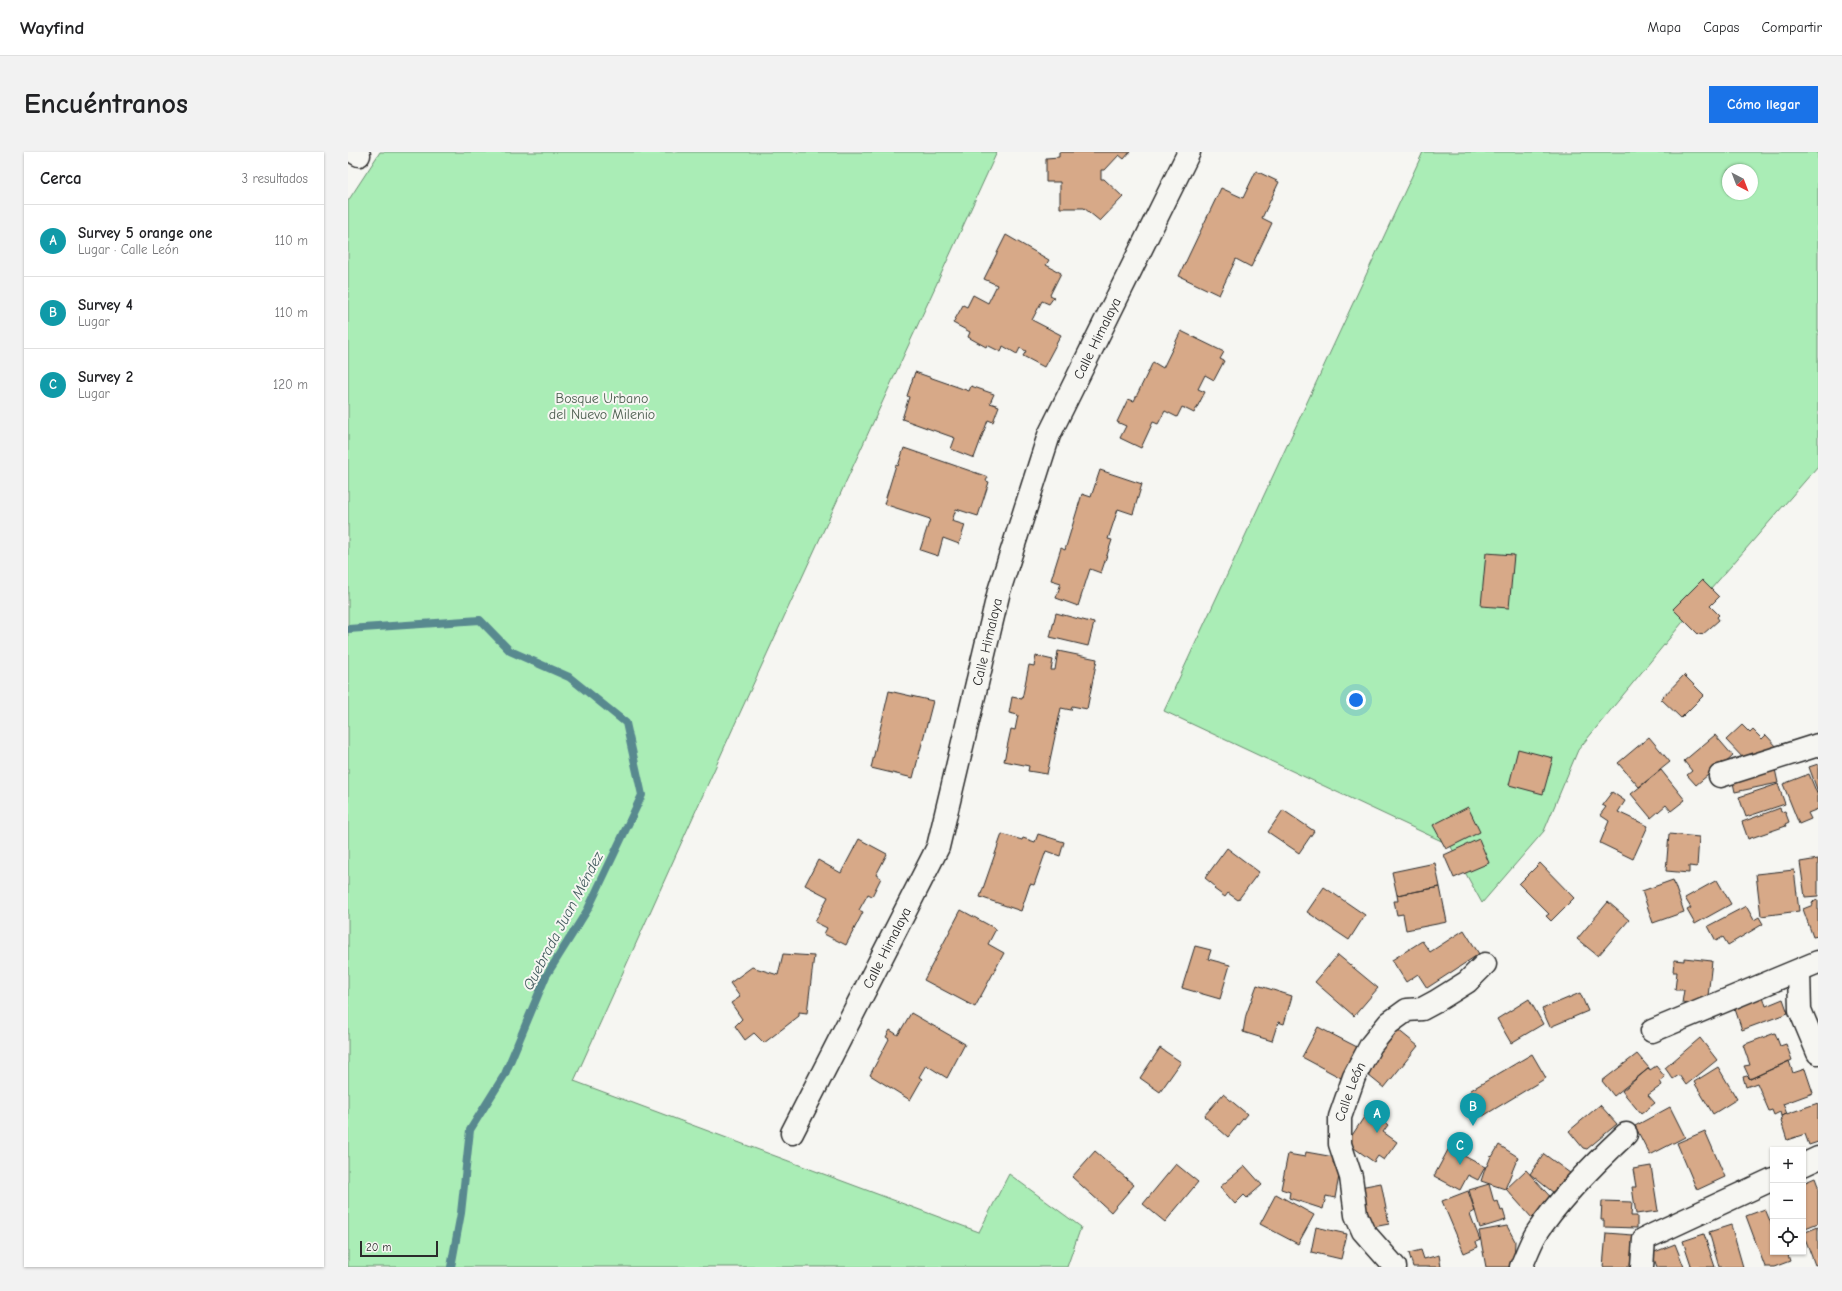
<!DOCTYPE html>
<html lang="es">
<head>
<meta charset="utf-8">
<style>
  body { margin:0; font-family:"Comic Neue",sans-serif; background:#f2f2f2; color:#202124 }
  .controls { position:absolute; right:12px; bottom:12px; display:grid; overflow:hidden; border-radius:0px; box-shadow:0 1px 3px #0004 }
  .controls button { width:36px; height:36px; display:grid; place-items:center; padding:0; border:0; border-bottom:1px solid #e0e0e0; background:#fff; color:#202124; font:20px sans-serif }
  .compass { position:absolute; left:1374px; top:12px; width:36px; height:36px; border-radius:50%; background:#fff; box-shadow:0 1px 3px #0004; rotate:138deg }
  .scale { position:absolute; left:12px; bottom:10px; width:78px; box-sizing:border-box; padding-left:4px; border:2px solid #2b2b2b; border-top:0; font-size:11px; line-height:14px; white-space:nowrap; color:#2b2b2b; -webkit-text-stroke:3px #f6f6f2; paint-order:stroke }
  .you { position:absolute; left:1008px; top:548px; width:14px; height:14px; margin:-10px; border:3px solid #fff; border-radius:50%; background:#1a73e8; box-shadow:0 0 0 6px #1a73e833 }
  .badge { display:grid; place-items:center; width:26px; height:26px; border-radius:50%; background:#1a73e8; color:#fff; font-size:13px; font-weight:700 }
  .pin { position:absolute; translate:-50% -33px; filter:drop-shadow(0 1px 2px #0008) }
  .pin::after { content:''; position:absolute; top:21px; width:14px; height:12px; background:inherit; clip-path:polygon(0 0,100% 0,50% 100%) }
  .list { margin:0; padding:0; list-style:none }
  h2 { display:flex; justify-content:space-between; align-items:center; height:52px; margin:0; padding:0 16px; font-size:17px }
  h2 small { font-size:13px; font-weight:400; color:#757577 }
  .list li { display:grid; grid-template-columns:26px 1fr auto; gap:12px; align-items:center; box-sizing:border-box; height:72px; padding:0 16px; border-top:1px solid #e0e0e0 }
  .list b { display:block; font-size:15px; white-space:nowrap }
  .list p { margin:0; font-size:13px; white-space:nowrap; color:#757577 }
  .list em { font-size:13px; font-style:normal; color:#757577 }
  .icon { flex:none; width:22px; height:22px; fill:none; stroke:currentColor; stroke-width:2; stroke-linecap:round; stroke-linejoin:round }
  .map { position:relative; flex:none; width:1470px; height:1115px; overflow:hidden; border-radius:0px }
  header { display:flex; align-items:center; gap:24px; box-sizing:border-box; height:56px; padding:0 20px; background:#fff; border-bottom:1px solid #e0e0e0 }
  header strong { font-size:19px }
  nav { display:flex; gap:22px; margin-inline-start:auto; font-size:14px }
  .intro { display:flex; align-items:center; justify-content:space-between; box-sizing:border-box; height:96px; padding:0 24px }
  h1 { margin:0; font-size:28px }
  .button { padding:10px 18px; border-radius:0px; background:#1a73e8; color:#fff; font-size:14px; font-weight:700 }
  main { display:flex; gap:24px; padding:0 24px }
  aside { flex:1; background:#fff; border-radius:0px; box-shadow:0 1px 3px #0004 }
  .map>svg:first-child { display:block }
</style>
</head>
<body>
<header>
<strong>Wayfind</strong>
<nav><a>Mapa</a><a>Capas</a><a>Compartir</a></nav>
</header>
<div class="intro"><h1>Encuéntranos</h1><a class="button">Cómo llegar</a></div>
<main>
<aside>
<h2>Cerca<small>3 resultados</small></h2>
<ul class="list">
<li><span class="badge" style="background:#0f9aa8">A</span><div><b>Survey 5 orange one</b><p>Lugar · Calle León</p></div><em>110 m</em></li>
<li><span class="badge" style="background:#0f9aa8">B</span><div><b>Survey 4</b><p>Lugar</p></div><em>110 m</em></li>
<li><span class="badge" style="background:#0f9aa8">C</span><div><b>Survey 2</b><p>Lugar</p></div><em>120 m</em></li>
</ul>
</aside>
<div class="map">
<svg width="1470" height="1115" viewBox="0 0 1470 1115">
  <rect width="100%" height="100%" fill="#f6f6f2"/>
  <filter id="ink" filterUnits="userSpaceOnUse"><feTurbulence type="fractalNoise" baseFrequency=".025" numOctaves="2"/><feDisplacementMap in="SourceGraphic" scale="8" xChannelSelector="R" yChannelSelector="G"/><feConvolveMatrix kernelMatrix="1 2 1 2 8 2 1 2 1" color-interpolation-filters="sRGB"/></filter>
  <g filter="url(#ink)">
    <!-- green -->
    <path fill="#aaedb6" stroke="#6a8c70" fill-rule="evenodd" d="M32,0H649L386,574L226,929L631,1080L661,1022L733,1075L719,1115H0V49Z
      M1075,0H1470V314L1343,460L1230,598L1196,679L1134,751L1102,693L816,559ZM1380,18H1404V42H1380Z"/>
    <g fill="none" stroke-linecap="round" stroke-linejoin="round">
      <!-- stream -->
      <path stroke="#59898f" stroke-width="8" d="M0,477L132,468L162,499L221,525L278,571L294,643L240,757L198,824L157,922L122,978L113,1061L103,1115"/>
    </g>
    <!-- building -->
    <path fill="#d7a988" stroke="#2b2b2b" d="M711,0H782L776,7L771,3L757,18H753V27H756L775,45L752,69L736,56H712V30H698V6L711,5Z
      M908,19L931,30L914,66L924,71L903,115L888,107L871,143L831,124L873,36L895,46Z
      M658,83L701,108L698,113L713,121L702,143L706,145L701,152L694,149L684,168L713,183L696,215L675,204L678,199L672,196L669,202L655,194L653,200L639,193L638,195L620,185L622,180L605,171L615,153L619,155L625,143L640,151L649,133L636,127Z
      M833,179L876,200L872,207L876,209L866,228L857,223L850,237L857,240L846,261L834,255L829,265L817,259L810,272L805,270L793,296L772,286L778,274L769,270L780,247L786,249L805,210L815,216Z
      M567,220L621,239L623,234L646,242L642,251L651,254L645,270L640,268L626,306L603,297L607,286L554,267L561,245L559,244Z
      M556,296L640,325L638,329L641,330L630,364L608,357L604,369L617,373L611,392L595,386L590,404L572,398L582,367L536,352L548,313L550,314Z
      M752,318L794,332L785,362L770,357L760,387L764,388L753,421L742,417L730,454L708,446L713,431L703,428L713,396L717,398L734,342L743,345Z
      M1138,401L1166,403L1161,456L1133,454Z
      M1354,428L1371,445L1362,454L1371,463L1369,465L1371,468L1354,483L1352,481L1351,483L1325,457Z
      M708,461L746,471L740,494L702,485Z
      M710,499L749,507L739,557L724,554L723,558L713,556L699,622L680,619L681,614L656,609L663,577L667,578L670,563L661,561L664,545L674,547L681,513L686,514L688,504L705,508L703,518H707Z
      M1336,523L1356,543L1333,566L1313,547Z
      M541,539L585,549L565,626L523,616Z
      M1394,573L1402,581L1405,578L1414,587L1418,583L1430,596L1397,608L1378,588Z
      M1367,583L1385,604L1362,625L1360,623L1348,633L1339,623L1344,619L1336,609Z
      M1301,585L1322,610L1291,635L1270,611Z
      M1170,597L1205,606L1195,642L1161,633Z
      M1424,603L1430,631L1387,640L1381,612Z
      M1470,612V640L1461,615Z
      M1313,618L1337,648L1323,659L1318,653L1303,666L1283,642Z
      M1461,622L1470,644V657L1460,661L1463,667L1451,672L1435,632Z
      M1430,632L1437,652L1398,665L1391,645Z
      M1264,640L1277,649L1270,660L1300,674L1285,707L1252,691L1261,669L1252,663L1258,655L1254,653Z
      M1120,655L1132,680L1098,697L1085,673Z
      M1432,656L1433,660L1437,659L1441,670L1437,672L1438,674L1400,687L1394,670Z
      M935,658L966,679L951,701L920,680Z
      M654,682L674,688L675,686L687,690L690,682L716,690L712,704L698,699L686,733L682,732L673,759L632,745Z
      M1321,682L1351,685L1349,715L1341,714V721L1318,719Z
      M511,687L539,702L528,723L533,726L524,744L520,742L511,758L515,760L498,793L476,782L479,776L467,770L480,745L457,733L470,708L493,721Z
      M1131,687L1141,711L1106,726L1096,703Z
      M879,696L911,720L890,748L880,741L877,745L866,737L868,735L857,726Z
      M1470,707V744L1457,745L1452,710Z
      M1087,711L1092,735L1049,743L1044,720Z
      M1192,711L1226,746L1203,769L1198,764L1201,762L1171,732Z
      M1446,718L1451,759L1413,764L1408,722Z
      M1325,728L1336,760L1305,771L1294,739Z
      M1369,728L1383,752L1347,772L1339,758L1343,756L1337,746Z
      M976,735L1017,763L1001,788L959,760Z
      M1092,735L1099,770L1058,778L1055,762L1049,763L1046,749H1050L1049,743Z
      M1470,748V784L1465,785L1455,757L1465,753L1464,750Z
      M1260,750L1281,768L1250,804L1229,787Z
      M1398,754L1406,768L1411,765L1415,772L1380,793L1375,785L1368,789L1360,774Z
      M613,758L648,777L640,792L656,801L627,855L576,828Z
      M1116,778L1131,802L1079,836L1070,822L1058,830L1044,808L1074,789L1082,800Z
      M847,794L863,798L860,807L882,813L872,847L834,836Z
      M435,802L466,804L459,861L451,860V864L416,891L406,881L397,888L387,874L394,867L383,851L392,845L382,831L404,815L430,823Z
      M990,803L1030,836L1006,864L967,830Z
      M1336,806L1364,809L1360,844H1359L1357,854L1334,851L1336,838H1327L1329,820H1325L1326,808L1336,809Z
      M909,833L944,844L936,872L930,870L924,889L895,880L898,863Z
      M1232,841L1240,859L1202,875L1194,857Z
      M1415,844L1418,854L1435,847L1440,861L1394,878L1386,854Z
      M1181,847L1195,872L1163,891L1149,867Z
      M563,861L617,892L599,926L578,913L571,925L574,927L562,948L522,923L541,887L538,885L542,878L550,883Z
      M970,875L1011,896L995,927L954,905Z
      M1049,877L1070,894L1036,936L1015,919Z
      M1427,881L1432,894L1438,892L1444,908L1402,927L1396,914L1402,913L1395,893Z
      M1352,886L1369,908L1338,933L1331,923L1325,927L1317,916Z
      M812,896L833,910L812,940L792,926Z
      M1184,902L1198,926L1135,964L1121,941L1123,938Z
      M1289,902L1301,916L1266,944L1254,929Z
      M1441,909L1445,921L1457,917L1465,941L1435,952L1439,962L1433,964L1432,960L1426,963L1424,958L1421,959L1409,931L1398,935L1395,925L1399,924L1402,927Z
      M1308,914L1317,925L1312,929L1314,933L1300,943L1307,951L1293,962L1274,939L1301,916L1302,918Z
      M1370,915L1389,947L1365,962L1346,930Z
      M875,942L899,962L880,985L856,964Z
      M1470,951V990L1461,993L1457,982L1439,988L1433,969L1434,968L1433,964Z
      M1252,953L1269,972L1239,997L1235,996L1221,979Z
      M1322,955L1337,985L1302,1003L1287,974Z
      M1020,959L1040,973L1035,980L1049,990L1036,1008L1030,1004L1026,1010L999,991Z
      M1357,979L1377,1025L1349,1038L1329,991Z
      M1151,993L1170,1005L1157,1037L1133,1029L1138,1014H1139L1143,1004L1144,1005Z
      M1101,996L1137,1015L1130,1028L1120,1023L1112,1038L1086,1024Z
      M747,999L786,1033L763,1060L724,1025Z
      M958,1000L986,1005L985,1011L993,1013L987,1046L978,1044L975,1057L941,1046L942,1040L933,1037L940,1002L957,1005Z
      M1196,1002L1226,1024L1211,1045L1182,1022Z
      M828,1012L850,1030L817,1070L795,1052Z
      M897,1014L914,1033L899,1046L896,1043L887,1052L872,1035Z
      M1303,1014L1310,1059L1288,1062L1284,1035H1288L1285,1017Z
      M1178,1018L1207,1050L1184,1066L1158,1037Z
      M1467,1026L1470,1034V1071L1455,1077V1031Z
      M1033,1031L1041,1072L1020,1076L1012,1035Z
      M1141,1032L1146,1050L1150,1049L1153,1059L1155,1058L1158,1068L1132,1076L1121,1038Z
      M1120,1039L1127,1059L1122,1062L1132,1088L1128,1090L1130,1095L1116,1101L1094,1049Z
      M928,1042L966,1063L950,1092L912,1072Z
      M1254,1049L1284,1050L1283,1064H1289V1076L1256,1075V1068H1253Z
      M1417,1057L1425,1076V1100H1439L1442,1109L1426,1115H1417L1398,1064Z
      M1383,1073L1395,1115H1371L1361,1080Z
      M1159,1074L1167,1089L1166,1112L1162,1115H1138L1131,1079Z
      M968,1075L999,1082L993,1107L963,1100Z
      M1470,1075V1112L1467,1113L1455,1081Z
      M1258,1081L1285,1083L1282,1115H1255Z
      M1356,1082L1367,1115H1341L1343,1113L1335,1089Z
      M1327,1092L1336,1115H1309L1304,1101Z
      M1073,1098L1076,1107L1091,1103L1093,1115H1065L1061,1101Z"/>
    <g fill="none" stroke-linecap="round" stroke-linejoin="round">
      <!-- minor casing -->
      <g stroke="#2b2b2b" stroke-width="25">
        <g id="minor">
          <path d="M6,0L11,3"/>
          <path d="M1372,624L1470,593"/>
          <path d="M1451,819L1452,858L1470,901"/>
          <path d="M1304,879L1470,810"/>
          <path id="s1" d="M444,981L590,695L651,439L701,283L841,0"/>
          <path d="M1455,1013L1470,1006"/>
          <path id="s2" d="M1047,1115L1015,1079L1008,1063L1003,1025L992,992V965L1006,925L1023,893L1041,871L1059,858L1074,857L1087,850L1119,830L1137,812"/>
          <path d="M1173,1115C1178,1104 1182,1092 1188,1082C1210,1048 1249,1009 1278,982"/>
          <path d="M1294,1115L1296,1087L1425,1027"/>
        </g>
      </g>
      <!-- minor -->
      <use href="#minor" stroke="#f6f6f2" stroke-width="22"/>
    </g>
  </g>
  <g text-anchor="middle" dominant-baseline="central" stroke-width="4" stroke-linejoin="round" paint-order="stroke">
    <!-- street labels -->
    <g font-size="14" fill="#2b2b2b" stroke="#f6f6f2">
      <text stroke="none"><textPath href="#s1" startOffset="856">Calle Himalaya</textPath></text>
      <text stroke="none"><textPath href="#s1" startOffset="532">Calle Himalaya</textPath></text>
      <text stroke="none"><textPath href="#s1" startOffset="208">Calle Himalaya</textPath></text>
      <text stroke="none"><textPath href="#s2" startOffset="193">Calle León</textPath></text>
    </g>
    <!-- park labels -->
    <g font-size="14" fill="#4b5c4e" stroke="#f6f6f2">
      <text x="254" y="246">Bosque Urbano<tspan x="254" dy="16">del Nuevo Milenio</tspan></text>
    </g>
    <!-- water labels -->
    <g font-size="15" font-style="italic" fill="#425a5d" stroke="#f6f6f2">
      <text transform="translate(215 769) rotate(-62)">Quebrada Juan Méndez</text>
    </g>
  </g>
</svg>
<div class="controls">
<button>+</button>
<button>−</button>
<button><svg class="icon" aria-label="locate" viewBox="0 0 24 24"><circle cx="12" cy="12" r="6"/><path d="M12 2v4M12 18v4M2 12h4M18 12h4"/></svg></button>
</div>
<svg class="compass" viewBox="-18 -18 36 36"><path d="M0-13l5 13h-10z" fill="#e53935"/><path d="M0 13l5-13h-10z" fill="#757577"/></svg>
<div class="scale">20 m</div>
<div class="you"></div>
<div class="pin badge" style="left:1029px;top:981px;background:#0f9aa8">A</div>
<div class="pin badge" style="left:1125px;top:974px;background:#0f9aa8">B</div>
<div class="pin badge" style="left:1112px;top:1013px;background:#0f9aa8">C</div>
</div>
</main>
</body>
</html>
